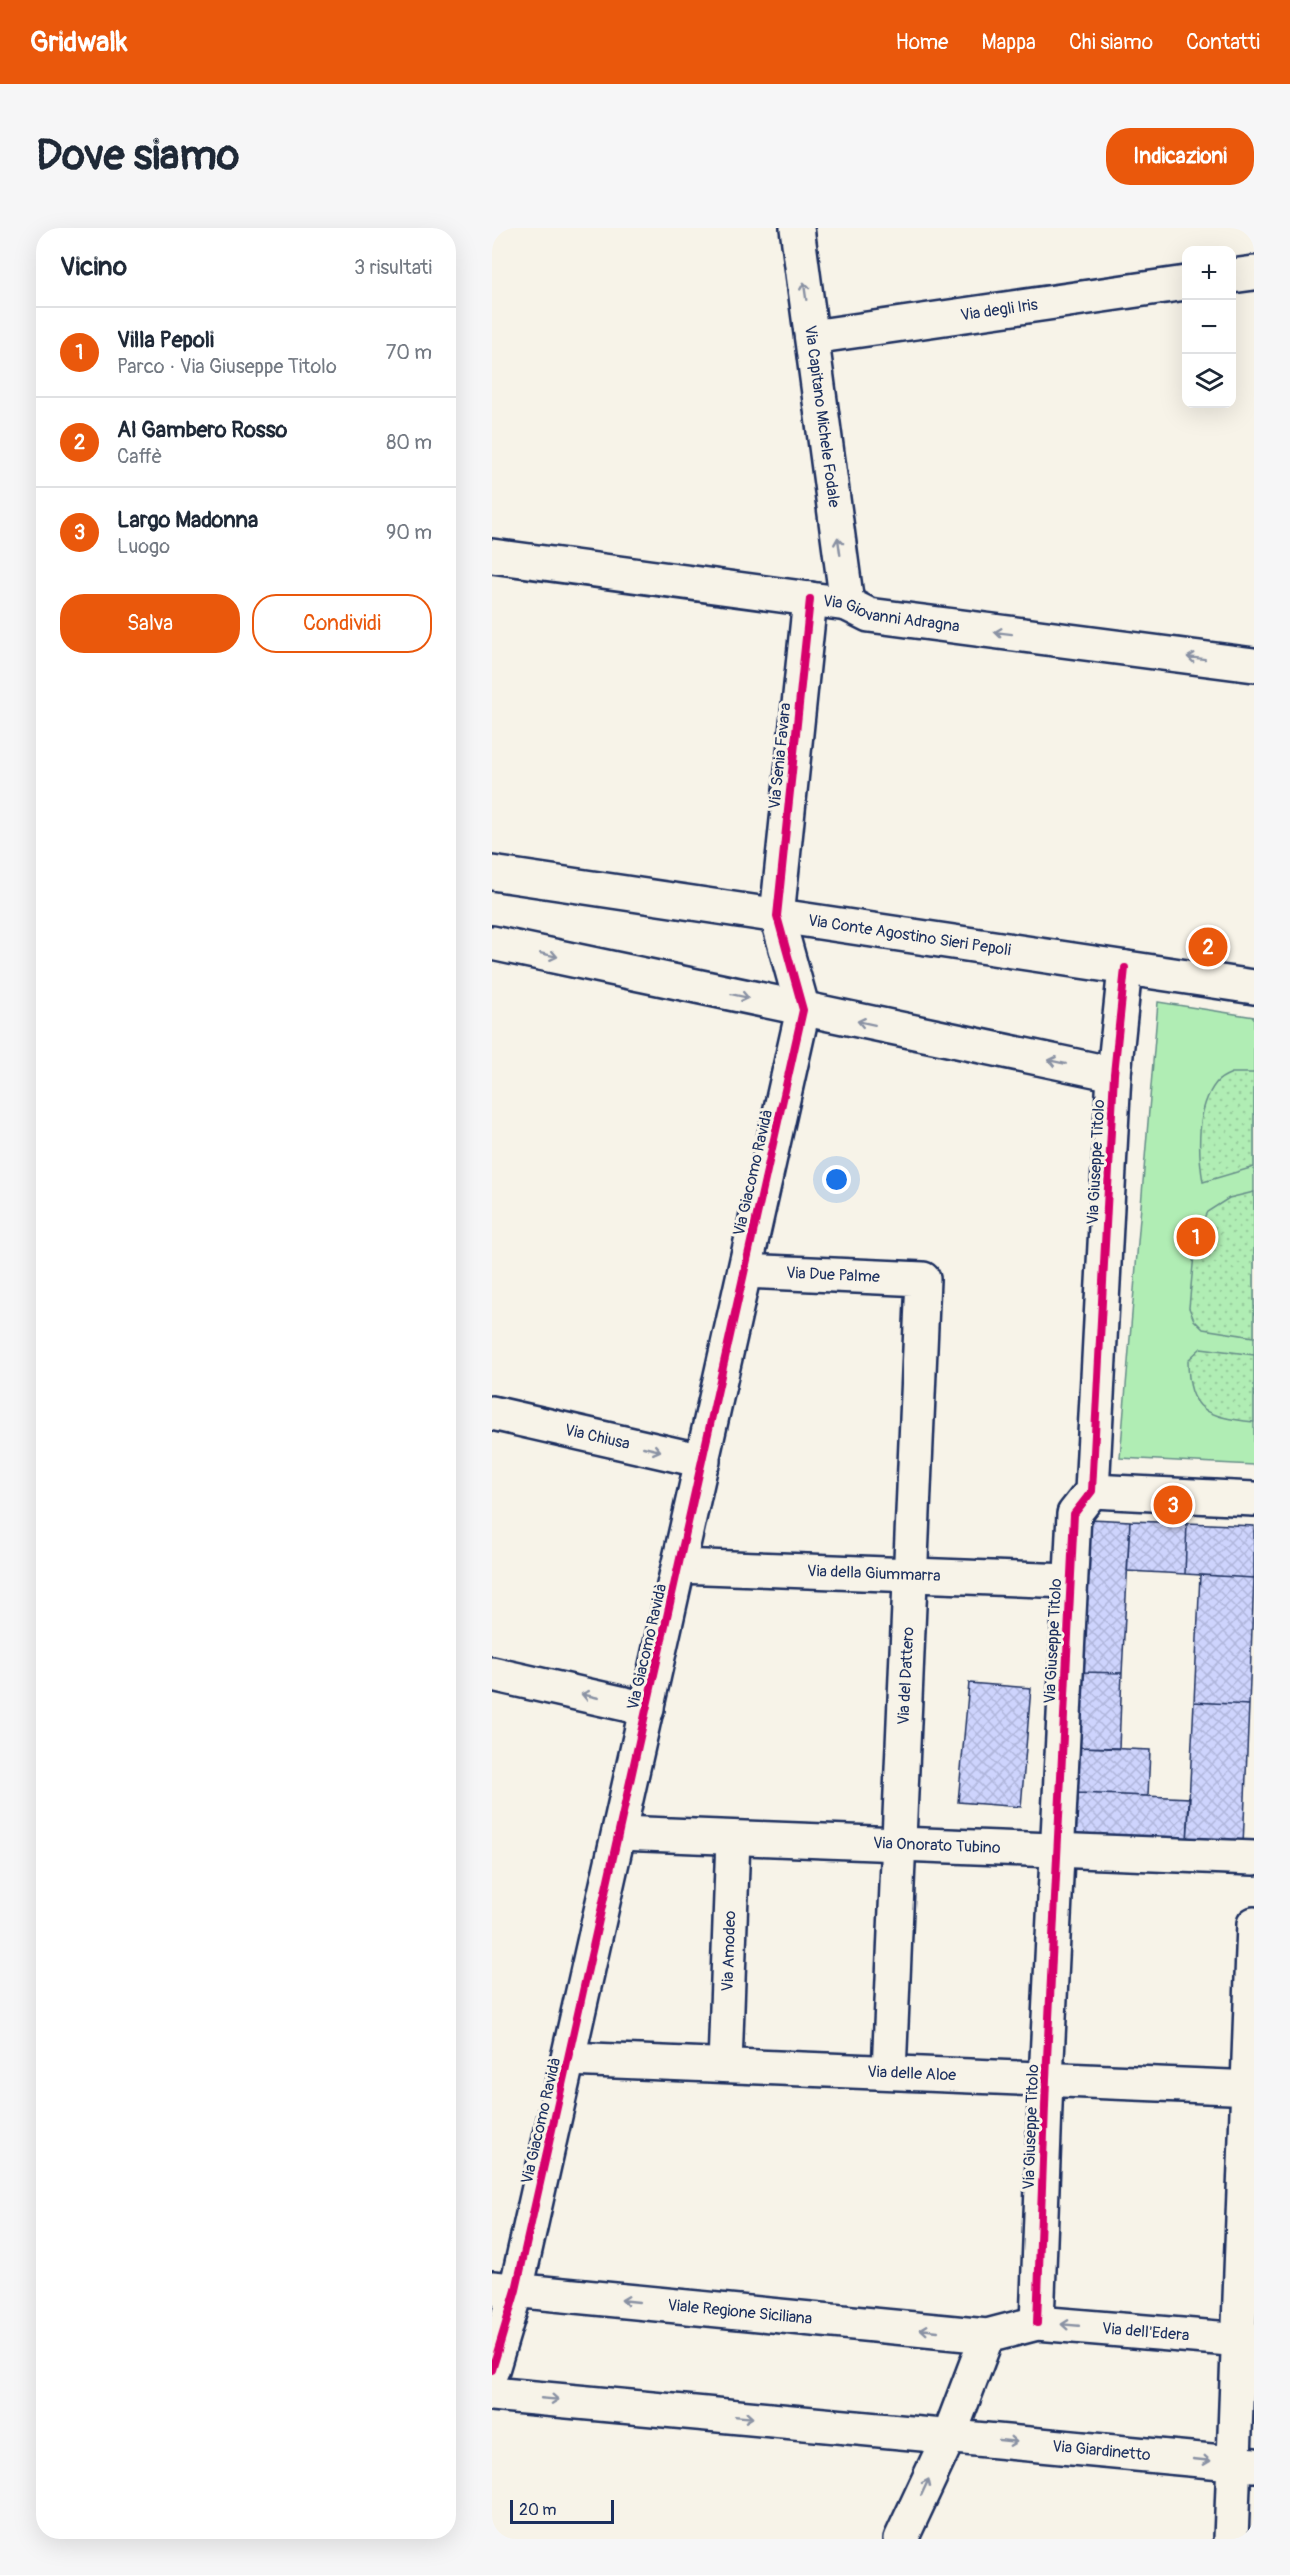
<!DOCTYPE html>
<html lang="it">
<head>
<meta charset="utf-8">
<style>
  body { margin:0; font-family:Pangolin,sans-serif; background:#f6f6f7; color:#1f2937 }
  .controls { position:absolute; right:18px; top:18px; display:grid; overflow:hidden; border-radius:12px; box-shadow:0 6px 24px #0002 }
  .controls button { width:54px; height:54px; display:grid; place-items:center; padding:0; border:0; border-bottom:2px solid #e0e1e3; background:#fff; color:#1f2937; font:30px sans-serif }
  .scale { position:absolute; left:18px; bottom:15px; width:104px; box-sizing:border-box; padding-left:6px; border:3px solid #1b2f5e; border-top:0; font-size:16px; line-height:21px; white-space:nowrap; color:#1b2f5e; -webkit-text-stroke:4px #f7f3e8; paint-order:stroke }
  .you { position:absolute; left:345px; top:952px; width:21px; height:21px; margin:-15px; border:4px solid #fff; border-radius:50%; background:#1a73e8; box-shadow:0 0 0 9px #1a73e833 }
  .badge { display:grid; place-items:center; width:39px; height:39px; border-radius:50%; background:#ea580c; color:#fff; font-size:20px; font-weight:700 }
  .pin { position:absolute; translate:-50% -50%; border:3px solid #fff; box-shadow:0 2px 6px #0006 }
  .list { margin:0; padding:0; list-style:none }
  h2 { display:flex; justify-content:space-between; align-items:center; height:78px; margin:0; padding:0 24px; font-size:26px }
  h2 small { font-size:20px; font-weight:400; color:#747a83 }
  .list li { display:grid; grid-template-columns:39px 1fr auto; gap:18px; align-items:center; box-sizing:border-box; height:90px; padding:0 24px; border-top:2px solid #e0e1e3 }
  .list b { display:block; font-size:22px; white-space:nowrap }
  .list p { margin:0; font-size:20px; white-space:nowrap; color:#747a83 }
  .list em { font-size:20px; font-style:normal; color:#747a83 }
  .actions { display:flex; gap:12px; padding:18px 24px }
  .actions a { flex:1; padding:14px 0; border:2px solid #ea580c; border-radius:24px; text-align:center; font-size:21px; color:#ea580c }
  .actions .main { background:#ea580c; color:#fff }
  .icon { flex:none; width:33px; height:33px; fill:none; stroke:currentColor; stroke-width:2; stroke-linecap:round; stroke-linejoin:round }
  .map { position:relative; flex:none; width:762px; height:2311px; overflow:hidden; border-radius:24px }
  header { display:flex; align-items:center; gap:36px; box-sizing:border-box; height:84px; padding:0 30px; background:#ea580c; color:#fff }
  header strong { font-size:28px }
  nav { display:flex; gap:33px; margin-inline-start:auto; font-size:21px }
  .intro { display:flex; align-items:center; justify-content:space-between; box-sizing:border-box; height:144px; padding:0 36px }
  h1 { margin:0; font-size:42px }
  .button { padding:15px 27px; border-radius:24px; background:#ea580c; color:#fff; font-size:21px; font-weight:700 }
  main { display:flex; gap:36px; padding:0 36px }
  aside { flex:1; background:#fff; border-radius:24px; box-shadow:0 6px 24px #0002 }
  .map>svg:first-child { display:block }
</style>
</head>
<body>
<header>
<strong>Gridwalk</strong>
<nav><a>Home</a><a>Mappa</a><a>Chi siamo</a><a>Contatti</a></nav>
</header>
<div class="intro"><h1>Dove siamo</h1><a class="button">Indicazioni</a></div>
<main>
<aside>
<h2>Vicino<small>3 risultati</small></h2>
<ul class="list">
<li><span class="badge">1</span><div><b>Villa Pepoli</b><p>Parco · Via Giuseppe Titolo</p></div><em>70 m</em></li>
<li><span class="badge">2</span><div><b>Al Gambero Rosso</b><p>Caffè</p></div><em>80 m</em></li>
<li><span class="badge">3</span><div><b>Largo Madonna</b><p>Luogo</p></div><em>90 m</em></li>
</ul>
<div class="actions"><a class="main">Salva</a><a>Condividi</a></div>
</aside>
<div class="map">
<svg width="762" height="2311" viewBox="0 0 762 2311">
  <defs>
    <pattern id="garden-dots" width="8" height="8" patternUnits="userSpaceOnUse" patternTransform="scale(1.5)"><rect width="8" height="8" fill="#b0edb4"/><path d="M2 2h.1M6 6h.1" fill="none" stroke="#97cc9d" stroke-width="1.8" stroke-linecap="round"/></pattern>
    <pattern id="building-cross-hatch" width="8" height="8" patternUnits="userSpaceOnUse" patternTransform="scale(1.5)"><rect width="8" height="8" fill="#ced4fd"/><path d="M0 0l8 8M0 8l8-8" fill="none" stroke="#b0b6db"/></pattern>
  </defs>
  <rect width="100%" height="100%" fill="#f7f3e8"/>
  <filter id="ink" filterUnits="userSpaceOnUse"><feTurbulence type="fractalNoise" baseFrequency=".0167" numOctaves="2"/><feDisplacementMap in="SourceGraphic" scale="12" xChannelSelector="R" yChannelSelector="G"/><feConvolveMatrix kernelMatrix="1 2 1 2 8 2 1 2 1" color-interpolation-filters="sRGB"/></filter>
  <g filter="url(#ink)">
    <!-- green -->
    <path fill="#b0edb4" stroke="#668e89" stroke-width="1.5" d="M666,774L762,789V1237L628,1230Z"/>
    <!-- garden -->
    <path fill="url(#garden-dots)" stroke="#668e89" stroke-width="1.5" d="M740,845H762V939L711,954C706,924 704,880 724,855C728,850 735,847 740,845Z
      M762,964V1109L711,1101L702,1092L697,1080L704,1005L715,984L737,970Z
      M709,1120L762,1127V1194C716,1189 696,1184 696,1132Z"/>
    <!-- building -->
    <path fill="url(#building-cross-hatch)" stroke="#1b2f5e" stroke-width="1.5" d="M599,1291L638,1293L630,1445L591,1444Z
      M638,1293L695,1295L693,1346L635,1343Z
      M695,1295L762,1298V1350L693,1346Z
      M708,1347L762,1350L757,1477L702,1474Z
      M591,1444L630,1445L627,1520L588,1519Z
      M477,1455L539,1460L529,1579L466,1574Z
      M702,1474L757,1477L751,1617L695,1614Z
      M588,1519L658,1522L656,1568L586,1565Z
      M586,1565L698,1570L695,1614L584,1609Z"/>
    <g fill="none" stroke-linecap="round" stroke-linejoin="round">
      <!-- street casing -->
      <g stroke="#1b2f5e" stroke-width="38">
        <g id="street">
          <path id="s1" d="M305,0L355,376"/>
          <path d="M740,48L762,45"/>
          <path id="s2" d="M320,109L694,55"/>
          <path id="s3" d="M0,328L355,376L377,387L762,437"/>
          <path d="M0,715L622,846"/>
          <path id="s4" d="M253,1043L431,1051L397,1844"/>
          <path id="s5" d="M0,1185L211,1233"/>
          <path d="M600,1263L762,1271"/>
          <path id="s6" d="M187,1338L578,1353"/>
          <path d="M0,1446L155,1481"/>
          <path id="s7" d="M127,1605L762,1630"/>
          <path id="s8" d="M76,1831L762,1860"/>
          <path id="s9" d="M233,1837L241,1610"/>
          <path id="s10" d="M0,2060L495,2108L545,2095L762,2113"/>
          <path d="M545,2095L554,1851L582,1286L600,1263L622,846L633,740"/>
          <path d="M0,2142L24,2062L311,782L285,688L318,371"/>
          <path id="s11" d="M0,2166L762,2237"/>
          <path d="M409,2311L457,2208L495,2108"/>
          <path d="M739,2311L762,1696"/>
        </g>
      </g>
      <!-- secondary casing -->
      <g stroke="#1b2f5e" stroke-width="38">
        <g id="secondary">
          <path id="s12" d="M0,645L762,759"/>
        </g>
      </g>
      <!-- street -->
      <use href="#street" stroke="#f7f3e8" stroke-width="33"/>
      <!-- secondary -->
      <use href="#secondary" stroke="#f7f3e8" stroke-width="33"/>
      <!-- cycleway casing -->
      <g stroke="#f7f3e8" stroke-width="11">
        <path id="cycleway" d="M545,2095L554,1851L582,1286L600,1263L622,846L633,740
          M0,2142L24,2062L311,782L285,688L318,371"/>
      </g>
      <!-- cycleway -->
      <use href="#cycleway" stroke="#d6006c" stroke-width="8"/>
    </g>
    <!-- one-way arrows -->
    <defs><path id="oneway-shaft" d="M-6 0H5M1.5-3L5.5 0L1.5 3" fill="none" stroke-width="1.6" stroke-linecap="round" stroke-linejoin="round" transform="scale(1.5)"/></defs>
    <g stroke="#8991a3">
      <use href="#oneway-shaft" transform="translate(313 63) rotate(-98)"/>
      <use href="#oneway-shaft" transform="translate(347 318) rotate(-98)"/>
      <use href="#oneway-shaft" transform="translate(511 405) rotate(-173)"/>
      <use href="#oneway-shaft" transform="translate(704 430) rotate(-173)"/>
      <use href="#oneway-shaft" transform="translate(57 727) rotate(12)"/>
      <use href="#oneway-shaft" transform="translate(248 768) rotate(12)"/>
      <use href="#oneway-shaft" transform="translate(374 795) rotate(-168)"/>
      <use href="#oneway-shaft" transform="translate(565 834) rotate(-168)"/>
      <use href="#oneway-shaft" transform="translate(160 1221) rotate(13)"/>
      <use href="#oneway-shaft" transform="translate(98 1468) rotate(-167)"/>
      <use href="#oneway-shaft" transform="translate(138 2073) rotate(-174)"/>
      <use href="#oneway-shaft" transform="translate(578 2097) rotate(-175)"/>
      <use href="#oneway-shaft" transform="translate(437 2102) rotate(-174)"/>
      <use href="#oneway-shaft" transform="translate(58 2171) rotate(5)"/>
      <use href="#oneway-shaft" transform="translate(252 2189) rotate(5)"/>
      <use href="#oneway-shaft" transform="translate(516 2213) rotate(6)"/>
      <use href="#oneway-shaft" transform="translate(710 2232) rotate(6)"/>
      <use href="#oneway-shaft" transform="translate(433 2259) rotate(-65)"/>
    </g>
  </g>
  <g text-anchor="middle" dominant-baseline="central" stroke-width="6" stroke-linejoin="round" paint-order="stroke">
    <!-- street labels -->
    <g font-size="16" fill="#1b2f5e" stroke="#f7f3e8">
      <text stroke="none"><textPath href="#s2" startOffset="189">Via degli Iris</textPath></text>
      <text stroke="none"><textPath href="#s1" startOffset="190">Via Capitano Michele Fodale</textPath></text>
      <text stroke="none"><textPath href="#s3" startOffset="404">Via Giovanni Adragna</textPath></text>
      <text transform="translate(288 528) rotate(-84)">Via Senia Favara</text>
      <text stroke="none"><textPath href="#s12" startOffset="422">Via Conte Agostino Sieri Pepoli</textPath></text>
      <text transform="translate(604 934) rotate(-87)">Via Giuseppe Titolo</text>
      <text transform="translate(261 945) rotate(-77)">Via Giacomo Ravidà</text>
      <text stroke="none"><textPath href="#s4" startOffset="88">Via Due Palme</textPath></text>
      <text stroke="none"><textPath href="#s5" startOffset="108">Via Chiusa</textPath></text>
      <text stroke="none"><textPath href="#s6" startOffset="195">Via della Giummarra</textPath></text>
      <text transform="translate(561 1413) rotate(-87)">Via Giuseppe Titolo</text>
      <text transform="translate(155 1419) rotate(-77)">Via Giacomo Ravidà</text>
      <text transform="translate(414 1448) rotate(-87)">Via del Dattero</text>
      <text stroke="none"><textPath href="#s7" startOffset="318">Via Onorato Tubino</textPath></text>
      <text stroke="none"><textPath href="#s9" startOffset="114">Via Amodeo</textPath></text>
      <text stroke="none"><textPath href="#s8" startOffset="344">Via delle Aloe</textPath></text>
      <text transform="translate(49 1893) rotate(-77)">Via Giacomo Ravidà</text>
      <text transform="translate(539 1899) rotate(-88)">Via Giuseppe Titolo</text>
      <text stroke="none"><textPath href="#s10" startOffset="249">Viale Regione Siciliana</textPath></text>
      <text stroke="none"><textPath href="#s10" startOffset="658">Via dell'Edera</textPath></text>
      <text stroke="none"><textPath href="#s11" startOffset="612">Via Giardinetto</textPath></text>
    </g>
  </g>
</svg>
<div class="controls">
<button>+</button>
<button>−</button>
<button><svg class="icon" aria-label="layers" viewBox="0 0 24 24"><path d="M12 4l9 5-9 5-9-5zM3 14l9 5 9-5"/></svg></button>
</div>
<div class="scale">20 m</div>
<div class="you"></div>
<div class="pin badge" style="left:704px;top:1009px">1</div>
<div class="pin badge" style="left:716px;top:719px">2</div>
<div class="pin badge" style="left:681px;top:1277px">3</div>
</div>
</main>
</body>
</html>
